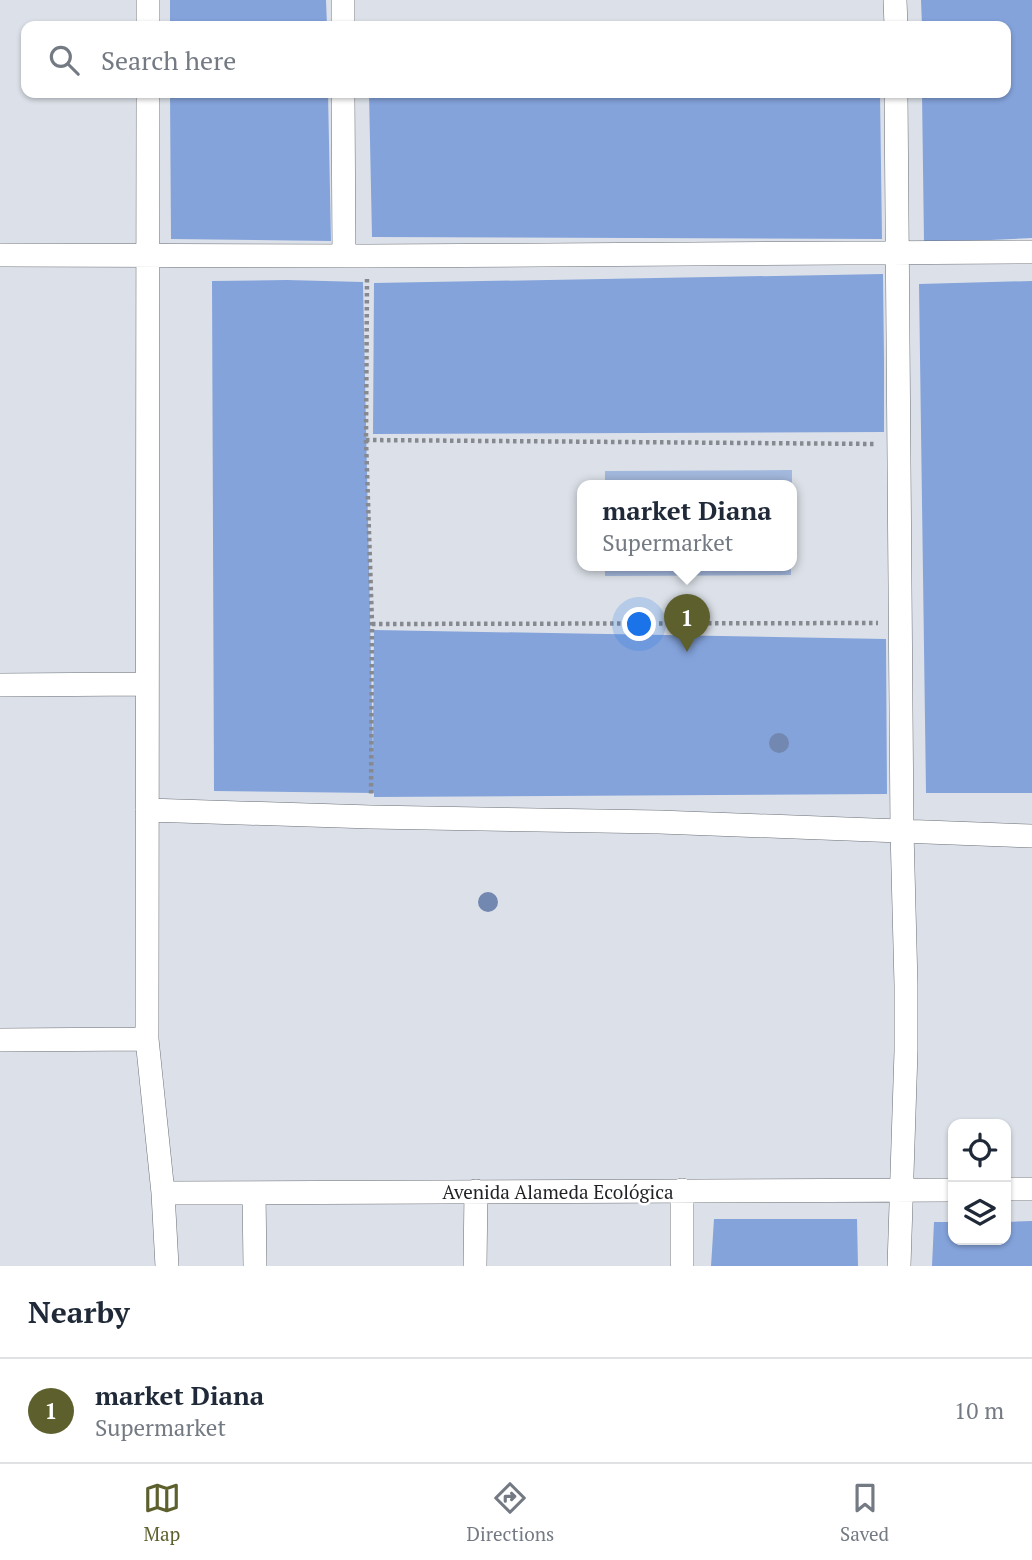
<!DOCTYPE html>
<html lang="en">
<head>
<meta charset="utf-8">
<style>
  body { margin:0; font-family:"PT Serif",serif; background:#f6f6f7; color:#1f2937 }
  .controls { position:absolute; right:21px; bottom:21px; display:grid; overflow:hidden; border-radius:14px; box-shadow:0 2px 5px #0004 }
  .controls button { width:63px; height:63px; display:grid; place-items:center; padding:0; border:0; border-bottom:2px solid #e0e1e3; background:#fff; color:#1f2937; font:35px sans-serif }
  .you { position:absolute; left:640px; top:625px; width:24px; height:24px; margin:-18px; border:5px solid #fff; border-radius:50%; background:#1a73e8; box-shadow:0 0 0 10px #1a73e833 }
  .badge { display:grid; place-items:center; width:46px; height:46px; border-radius:50%; background:#5d602d; color:#fff; font-size:23px; font-weight:700 }
  .pin { position:absolute; translate:-50% -58px; filter:drop-shadow(0 2px 4px #0008) }
  .pin::after { content:''; position:absolute; top:37px; width:24px; height:21px; background:inherit; clip-path:polygon(0 0,100% 0,50% 100%) }
  .popup { position:absolute; left:577px; top:480px; width:220px; height:91px; box-sizing:border-box; display:grid; place-content:center; border-radius:14px; background:#fff; filter:drop-shadow(0 2px 5px #0005); font-size:23px; white-space:nowrap; color:#747a83 }
  .popup b { font-size:26px; color:#1f2937 }
  .popup::after { content:''; position:absolute; left:50%; top:100%; margin-left:-14px; border:14px solid transparent; border-top-color:#fff }
  .list { margin:0; padding:0; list-style:none }
  h2 { display:flex; justify-content:space-between; align-items:center; height:91px; margin:0; padding:0 28px; font-size:30px }
  h2 small { font-size:23px; font-weight:400; color:#747a83 }
  .list li { display:grid; grid-template-columns:46px 1fr auto; gap:21px; align-items:center; box-sizing:border-box; height:105px; padding:0 28px; border-top:2px solid #e0e1e3 }
  .list b { display:block; font-size:26px; white-space:nowrap }
  .list p { margin:0; font-size:23px; white-space:nowrap; color:#747a83 }
  .list em { font-size:23px; font-style:normal; color:#747a83 }
  .icon { flex:none; width:38px; height:38px; fill:none; stroke:currentColor; stroke-width:2; stroke-linecap:round; stroke-linejoin:round }
  .map { position:relative; flex:none; width:1032px; height:1266px; overflow:hidden }
  .search { position:absolute; background:#fff; box-shadow:0 2px 5px #0004; left:21px; right:21px; top:21px; height:77px; display:flex; align-items:center; gap:18px; box-sizing:border-box; padding:0 24px; border-radius:14px; color:#747a83; font-size:26px }
  .sheet { height:196px; background:#fff }
  nav { display:flex; justify-content:space-around; align-items:center; box-sizing:border-box; height:98px; border-top:2px solid #e0e1e3; background:#fff; font-size:19px; color:#747a83 }
  nav a { display:grid; justify-items:center; gap:4px }
  nav .on { color:#5d602d }
  .map>svg:first-child { display:block }
</style>
</head>
<body>
<div class="map">
<svg width="1032" height="1266" viewBox="0 0 1032 1266">
  <rect width="100%" height="100%" fill="#dce1e9"/>
  <!-- green -->
  <path fill="#a3b8dd" d="M792,470V486H605V471Z
    M605,566H791V575L605,576Z"/>
  <!-- building -->
  <path fill="#84a3db" d="M170,0H326L327,26H170Z
    M921,0H1032V238L924,243L922,93H1006V26H922Z
    M170,93H328L331,241L171,239Z
    M369,93H880L882,239L372,237Z
    M883,274L884,361V432L373,434L374,283Z
    M287,280L363,282L373,759L374,630L886,639L887,794L374,797V793L214,791L212,281Z
    M1032,281V793H926L919,284Z
    M714,1219H857L858,1266H711Z
    M1032,1221V1266H932L934,1222H953V1240H1006V1222Z"/>
  <g fill="none" stroke-linecap="round" stroke-linejoin="round">
    <!-- minor casing -->
    <g stroke="#6a6f76" stroke-width="24">
      <path id="minor" d="M343,0V26
        M895,0L896,26
        M148,26V0
        M148,93L147,1039L163,1193L167,1266
        M343,93L344,256
        M896,93L902,831L906,985V1051L899,1266
        M0,255L367,256L1032,252
        M0,685L147,684
        M147,810L371,817L659,822L1032,836
        M0,1040L147,1039
        M1006,1189H1032
        M163,1193L953,1190
        M254,1193L255,1266
        M475,1266L476,1191
        M682,1266V1190"/>
    </g>
    <!-- path -->
    <path stroke="#86898f" stroke-width="4.5" stroke-dasharray="3.5 3.5" stroke-linecap="butt" d="M367,279L366,440L372,624L371,795
      M366,440L876,444
      M372,624L878,623"/>
    <!-- minor -->
    <use href="#minor" stroke="#fff" stroke-width="23"/>
  </g>
  <!-- trees -->
  <g fill="#7288b0">
    <circle cx="779" cy="743" r="10"/>
    <circle cx="488" cy="902" r="10"/>
  </g>
  <g text-anchor="middle" dominant-baseline="central" stroke-width="5" stroke-linejoin="round" paint-order="stroke">
    <!-- street labels -->
    <g font-size="19" fill="#1f2124" stroke="#fff">
      <text x="558" y="1191">Avenida Alameda Ecológica</text>
    </g>
  </g>
</svg>
<div class="controls">
<button><svg class="icon" aria-label="locate" viewBox="0 0 24 24"><circle cx="12" cy="12" r="6"/><path d="M12 2v4M12 18v4M2 12h4M18 12h4"/></svg></button>
<button><svg class="icon" aria-label="layers" viewBox="0 0 24 24"><path d="M12 4l9 5-9 5-9-5zM3 14l9 5 9-5"/></svg></button>
</div>
<div class="you"></div>
<div class="pin badge" style="left:687px;top:652px">1</div>
<div class="popup"><b>market Diana</b>Supermarket</div>
<div class="search"><svg class="icon" aria-label="search" viewBox="0 0 24 24"><circle cx="10" cy="10" r="6"/><path d="M15 15l6 6"/></svg>Search here</div>
</div>
<section class="sheet">
<h2>Nearby<small></small></h2>
<ul class="list">
<li><span class="badge">1</span><div><b>market Diana</b><p>Supermarket</p></div><em>10 m</em></li>
</ul>
</section>
<nav>
<a class="on"><svg class="icon" aria-label="map" viewBox="0 0 24 24"><path d="M3 6l6-2 6 2 6-2v14l-6 2-6-2-6 2zM9 4v14M15 6v14"/></svg>Map</a>
<a><svg class="icon" aria-label="directions" viewBox="0 0 24 24"><path d="M12 3l9 9-9 9-9-9zM9 14v-3h6M13 9l2 2-2 2"/></svg>Directions</a>
<a><svg class="icon" aria-label="saved" viewBox="0 0 24 24"><path d="M7 4h10v16l-5-4-5 4z"/></svg>Saved</a>
</nav>
</body>
</html>
